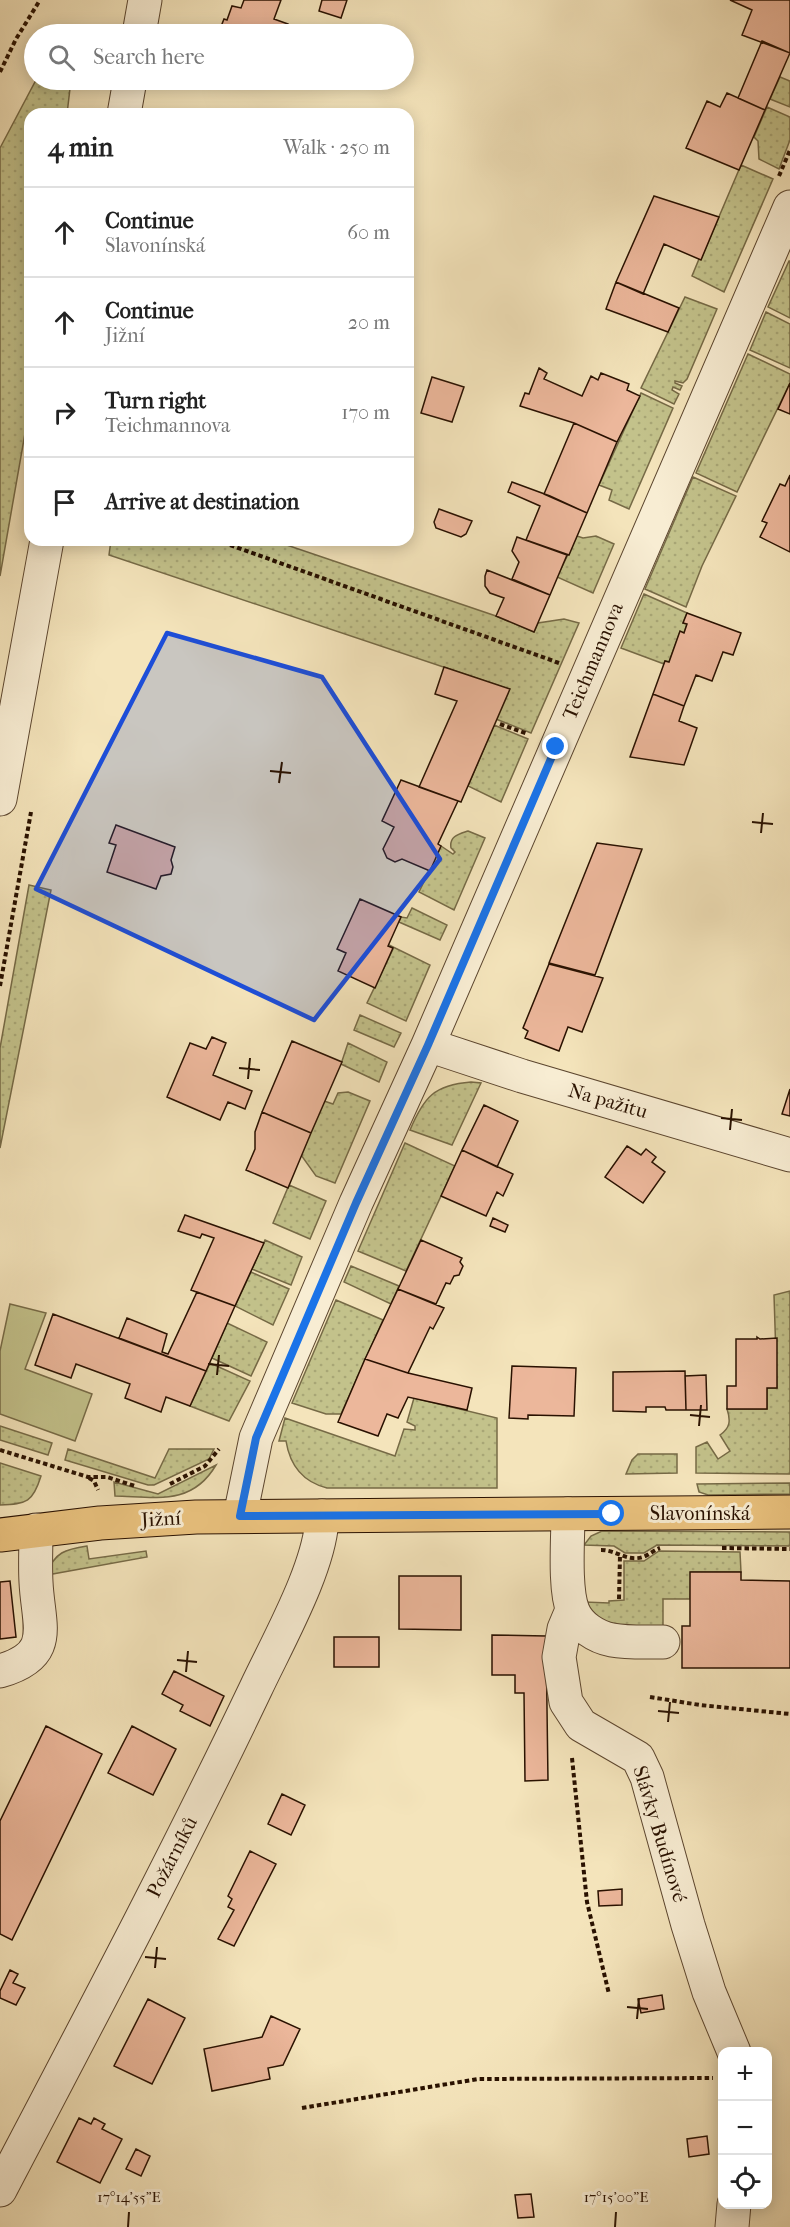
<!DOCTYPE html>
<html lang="en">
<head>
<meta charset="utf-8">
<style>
  body { margin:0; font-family:"IM FELL French Canon",serif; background:#f6f6f6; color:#222 }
  .controls { position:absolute; right:18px; bottom:18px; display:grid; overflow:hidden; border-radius:12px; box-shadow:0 3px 15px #0003 }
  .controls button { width:54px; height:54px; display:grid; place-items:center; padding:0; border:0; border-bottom:2px solid #e0e0e0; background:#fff; color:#222; font:30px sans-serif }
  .stop { position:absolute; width:18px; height:18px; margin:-14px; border:4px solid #1a73e8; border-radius:50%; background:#fff }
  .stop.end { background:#1a73e8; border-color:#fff; box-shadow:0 2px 6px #0008 }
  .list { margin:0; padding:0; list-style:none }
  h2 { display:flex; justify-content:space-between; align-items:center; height:78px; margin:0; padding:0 24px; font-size:26px }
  h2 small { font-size:20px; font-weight:400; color:#767676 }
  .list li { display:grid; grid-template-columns:39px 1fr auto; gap:18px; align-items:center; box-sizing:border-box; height:90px; padding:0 24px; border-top:2px solid #e0e0e0 }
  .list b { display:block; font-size:22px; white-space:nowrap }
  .list p { margin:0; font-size:20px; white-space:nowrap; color:#767676 }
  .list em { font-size:20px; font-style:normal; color:#767676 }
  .icon { flex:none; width:33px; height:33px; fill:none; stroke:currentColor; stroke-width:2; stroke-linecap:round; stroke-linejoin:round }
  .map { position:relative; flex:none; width:790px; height:2227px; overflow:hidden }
  .search { position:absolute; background:#fff; box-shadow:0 3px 15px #0003; left:24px; top:24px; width:390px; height:66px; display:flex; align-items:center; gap:15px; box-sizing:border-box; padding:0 21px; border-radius:33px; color:#767676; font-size:22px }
  .panel { position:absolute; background:#fff; box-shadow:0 3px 15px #0003; left:24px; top:108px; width:390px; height:438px; border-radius:18px }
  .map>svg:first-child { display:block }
</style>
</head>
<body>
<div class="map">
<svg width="790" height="2227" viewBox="0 0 790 2227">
  <defs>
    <pattern id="grass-dots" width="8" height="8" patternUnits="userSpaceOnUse" patternTransform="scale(1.5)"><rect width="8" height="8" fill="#c3c28b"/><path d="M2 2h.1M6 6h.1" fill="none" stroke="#a8a676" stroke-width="1.8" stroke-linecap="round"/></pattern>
  </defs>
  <rect width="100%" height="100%" fill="#f4e4bb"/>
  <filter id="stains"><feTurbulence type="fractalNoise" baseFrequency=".00333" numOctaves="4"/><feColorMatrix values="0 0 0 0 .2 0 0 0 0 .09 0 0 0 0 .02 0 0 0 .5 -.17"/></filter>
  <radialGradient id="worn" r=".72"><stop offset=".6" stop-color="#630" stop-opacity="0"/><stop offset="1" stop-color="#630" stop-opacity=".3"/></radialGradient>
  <!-- grass -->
  <path fill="url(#grass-dots)" stroke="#766a46" stroke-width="1.5" d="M780,77L790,81V107L770,99Z
    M36,80H71L67,114H30V405L0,576V148Z
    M767,107L790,117V140L779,169L759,159L758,141L754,137Z
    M741,165L773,179L724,292L692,276L699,259H701Z
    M789,261H790V318L768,307Z
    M685,297L717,309L687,379L683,383L675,381V383L682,386L680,390L673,387L672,390L679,394L674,404L641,388Z
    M766,312L790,324V368L750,350Z
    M748,354L790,374V383L737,492L696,473Z
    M641,393L673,408L629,509L609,500L612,490L599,485Z
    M693,477L736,496L702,566L686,607L645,589Z
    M577,536L583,538L596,536L614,544L593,593L557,577Z
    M111,540H272L496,616L534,632L538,623L564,619L579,623L531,733L496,719L509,689L109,555Z
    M644,594L687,613L683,623L687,624L684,633L680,632L669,662L665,661L664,664L621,648Z
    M494,725L528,739L501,802L468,786Z
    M468,831L485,838L454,910L419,892L441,846L453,854L455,852L451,848C449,836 459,834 468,831Z
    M29,885L51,890L0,1148V1048Z
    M412,908L447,925L440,940L399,922L401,917L407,918Z
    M389,945L430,965L406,1021L367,1003L393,949L388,946Z
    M360,1015L401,1033L394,1047L354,1030Z
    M348,1043L387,1062L379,1082L341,1064Z
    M471,1082L481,1083L452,1145L410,1130C424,1097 434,1085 471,1082Z
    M348,1092L370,1101L335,1183L316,1176L301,1155L324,1101L333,1104L338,1093Z
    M405,1143L455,1166L406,1271L358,1251Z
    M289,1185L326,1201L310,1239L273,1223Z
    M265,1240L302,1257L291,1285L252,1269Z
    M351,1266L399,1286L391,1304L344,1282Z
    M251,1272L289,1289L273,1325L235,1306Z
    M790,1291V1474L696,1473V1447L707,1442L718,1459L730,1451L720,1435C730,1428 731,1421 727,1409H767V1388H777L774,1295Z
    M336,1300L383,1320L341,1414H326L292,1403Z
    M227,1323L267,1342L251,1376L212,1358Z
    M210,1363L250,1381L229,1421L190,1406Z
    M414,1398L497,1418V1488H327C303,1482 290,1466 286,1441H279L285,1418L395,1456L404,1429L415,1430V1426L407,1422Z
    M0,1426L52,1443L48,1455L0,1440Z
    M68,1449L155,1478L169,1449H214L209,1459L154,1485H148L65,1460Z
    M638,1454H677V1473L626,1474L632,1460Z
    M0,1463L41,1476C33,1502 27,1504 0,1505Z
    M216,1465C192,1506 156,1497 115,1496L114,1482L158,1494Z
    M790,1483V1494L708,1495L699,1492L697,1484Z
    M602,1531L790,1532V1546L657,1545L644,1553H625L614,1546L584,1545L591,1536Z
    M87,1546L89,1559L146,1551L147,1557L47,1575C53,1552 67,1549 87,1546Z
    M659,1551L740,1552L741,1572H691L690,1599H663V1629L618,1628L598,1622L585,1602L609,1603V1601L624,1600V1561H644Z"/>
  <!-- park -->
  <path fill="#c3c28b" stroke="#766a46" stroke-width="1.5" d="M10,1304L46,1313L25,1369L92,1394L75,1441L0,1414V1351Z"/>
  <!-- building -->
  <path fill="#ecb79b" stroke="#291100" stroke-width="1.5" d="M244,0H281L274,19L288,24L285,34H218L224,19L227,20L232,6L241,8Z
    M322,0H347L341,18L319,11Z
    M730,0H790V53L742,35L752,10Z
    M762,41L790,53L765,110L738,98Z
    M299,80H328L325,88Z
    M727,93L765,110L739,170L686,148L707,101L720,107Z
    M654,196L719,217L701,260L664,244L643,294L616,282Z
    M616,282L679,308L668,332L606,309Z
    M539,368L547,373L544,379L582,396L591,376L598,380L601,373L629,384L627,390L640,396L617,442L574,423L520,406L525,393L529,394Z
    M432,377L464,387L452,422L421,413Z
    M790,383V414L778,409Z
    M574,423L617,442L587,513L544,494Z
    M790,475V552L760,537L767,523L762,521L780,484L785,486Z
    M512,482L550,496L587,513L569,555L526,540L540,506L508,492Z
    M439,509L472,521L466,534L461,537L436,528L434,522Z
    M517,537L567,555L550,595L512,579L519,562L512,551Z
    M487,570L550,595L534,632L496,616L504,598L490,593L485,586V576Z
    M687,613L741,633L733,655L723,652L712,681L696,675L684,706L653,694L665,661L669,662L680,631L684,633L687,624L683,623Z
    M444,667L510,689L461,802L419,787L457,701L435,694Z
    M653,694L684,706L679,721L697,728L684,765L630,757Z
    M401,780L458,801L438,844L441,846L430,871L402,859L395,862L387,858L383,849L394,827L382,821Z
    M116,825L175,847L171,860L173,867L171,874L161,876L156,889L107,872L116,845L109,843Z
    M597,843L642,849L595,975L549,963Z
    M360,899L401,917L388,946L393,948L375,988L338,971L346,953L337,949Z
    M549,964L603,978L582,1032L568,1027L559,1051L525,1038L528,1031L523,1028Z
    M212,1037L226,1043L213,1075L252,1091L245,1109L228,1102L220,1120L167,1097L190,1043L206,1049Z
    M292,1041L342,1062L311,1133L262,1112Z
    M790,1089V1116L782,1114Z
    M484,1105L518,1121L497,1167L462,1150Z
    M262,1112L311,1133L288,1188L246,1170L255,1149V1132Z
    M627,1146L641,1155L646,1149L656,1157L652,1162L665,1172L643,1203L605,1177Z
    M462,1150L513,1174L503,1196L497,1192L486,1216L441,1196Z
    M185,1215L264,1243L235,1306L191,1290L214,1238L202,1234L200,1238L178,1231Z
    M493,1218L508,1225L505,1232L490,1226Z
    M421,1240L462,1258L460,1262L463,1266L459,1275L454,1276L450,1284L446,1283L436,1304L398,1289Z
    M398,1289L444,1308L433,1329L430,1327L408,1373L365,1359Z
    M197,1292L235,1306L206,1371L119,1338L127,1318L167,1334L162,1352L168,1354Z
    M53,1314L206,1371L190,1406L166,1397L161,1412L125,1398L130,1384L76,1364L71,1378L35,1365Z
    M757,1337L760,1339L777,1338V1388H767V1409H727V1386H736V1339H757Z
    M365,1359L408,1373L472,1388L467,1410L408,1397L398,1418L387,1414L378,1436L338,1422Z
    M512,1366L576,1368L574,1416L528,1415V1419L509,1418Z
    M685,1371L686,1410H666L665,1407H646V1412L613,1411V1372Z
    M706,1375L707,1410H686L685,1376Z
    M690,1572H741V1580L790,1581V1668H682V1626H690Z
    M399,1576H461V1630L399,1629Z
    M10,1581L16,1637L0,1639V1582Z
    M492,1635L546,1636L548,1780L525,1781L524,1693H515V1675H492Z
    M334,1637H379V1667H334Z
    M174,1671L224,1696L210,1726L180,1711L183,1705L162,1694Z
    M46,1726L102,1754L12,1940L0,1934V1821Z
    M132,1726L176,1749L153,1795L108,1773Z
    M282,1794L305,1805L291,1835L268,1824Z
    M250,1851L276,1864L234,1946L218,1939L234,1910L228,1907L232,1899L228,1896Z
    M622,1889V1905L599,1906L598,1891Z
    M10,1970L18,1974L13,1983L25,1988L16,2005L0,1998V1991Z
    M662,1995L664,2009L641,2013L638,1999Z
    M148,1999L185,2018L152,2084L114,2066Z
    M271,2016L300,2029L283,2065L268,2068L270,2079L212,2091L204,2049L262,2037Z
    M79,2118L91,2124L94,2118L105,2124L102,2129L122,2139L100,2183L57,2162Z
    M707,2136L709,2154L689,2157L687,2139Z
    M136,2149L150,2156L141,2176L126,2169Z
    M531,2194L534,2217L518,2218L515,2195Z"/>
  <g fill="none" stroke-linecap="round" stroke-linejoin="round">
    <!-- minor casing -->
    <g stroke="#5c462f" stroke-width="35">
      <path id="minor" d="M139,34L145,0
        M124,114L130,80
        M0,799L47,540
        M428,1045L522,1076L790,1155
        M568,1514C568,1539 564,1589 573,1611C579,1626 596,1637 612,1640C628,1643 646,1642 663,1642
        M240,1516L256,1438L356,1203L428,1045L790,207
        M572,1610L564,1629L559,1657L566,1702L581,1725L638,1758L647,1777L688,1925L709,1992L734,2052
        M0,1671C56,1655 38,1626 36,1582C35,1565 36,1547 36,1530
        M0,2190C87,2024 175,1858 256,1688C277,1643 322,1564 322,1516
        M732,2227L734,2204"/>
    </g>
    <!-- major casing -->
    <g stroke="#291100" stroke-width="35">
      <path id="major" d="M0,1535L100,1523L196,1517L790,1512"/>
    </g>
    <!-- path -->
    <path stroke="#291100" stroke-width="4" stroke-dasharray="4.5 3" stroke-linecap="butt" d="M0,72L16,39L40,0
      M779,176L790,150
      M216,540L559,663
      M500,724L528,734
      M0,986L31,812
      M0,1450L88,1477H107L135,1486
      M89,1478L94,1481L98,1490
      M170,1484L205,1466L219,1449
      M722,1548L790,1549
      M601,1550C616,1550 627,1562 643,1557C649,1555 654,1550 660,1548
      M619,1599L620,1555
      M650,1697L700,1705L790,1714
      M572,1758L587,1902L609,1994
      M302,2108L478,2079L713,2078"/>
    <!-- minor -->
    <use href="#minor" stroke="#f8edd3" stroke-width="33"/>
    <!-- major -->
    <use href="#major" stroke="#eac27e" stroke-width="33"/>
  </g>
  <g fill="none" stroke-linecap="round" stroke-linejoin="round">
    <!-- route -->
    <path stroke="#1a73e8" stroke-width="8" d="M556,747L428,1045L356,1203L256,1438L240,1516L612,1514"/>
  </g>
  <!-- marked area -->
  <path fill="#1d4ed8" fill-opacity="0.2" stroke="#1d4ed8" stroke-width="4.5" stroke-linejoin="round" d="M167,633L322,677L440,859L314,1020L36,889Z"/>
  <!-- ticks -->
  <path fill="none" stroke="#291100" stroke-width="2" d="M270,771L291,773M279,783L282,762M752,822L773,824M761,833L763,813M239,1068L260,1070M248,1079L250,1058M721,1118L742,1120M730,1130L732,1109M208,1364L229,1366M217,1375L219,1355M690,1415L710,1417M699,1426L701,1405M177,1660L197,1662M186,1672L188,1651M658,1711L679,1713M668,1722L670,1702M145,1957L166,1959M155,1968L157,1947M627,2007L648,2009M637,2019L639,1998M128,2227L129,2212M615,2227L616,2212"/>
  <g text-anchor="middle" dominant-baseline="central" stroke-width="6" stroke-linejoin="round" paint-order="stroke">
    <!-- street labels -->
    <g font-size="20" fill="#291100" stroke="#f8edd3">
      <text transform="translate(593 661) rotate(-67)">Teichmannova</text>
      <text transform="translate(608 1101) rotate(16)">Na pažitu</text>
      <text x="700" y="1513">Slavonínská</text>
      <text transform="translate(161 1519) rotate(-3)">Jižní</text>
      <text transform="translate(660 1834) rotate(73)">Slávky Budínové</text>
      <text transform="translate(172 1857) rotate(-63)">Požárníků</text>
    </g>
  </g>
  <g font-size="15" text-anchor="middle" fill="#291100" stroke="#f8edd3" stroke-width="6" stroke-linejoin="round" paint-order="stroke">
    <text x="129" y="2202">17°14'55"E</text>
    <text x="616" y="2202">17°15'00"E</text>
  </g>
  <rect width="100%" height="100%" filter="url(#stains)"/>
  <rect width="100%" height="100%" fill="url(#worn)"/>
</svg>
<div class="controls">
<button>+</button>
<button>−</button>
<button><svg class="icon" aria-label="locate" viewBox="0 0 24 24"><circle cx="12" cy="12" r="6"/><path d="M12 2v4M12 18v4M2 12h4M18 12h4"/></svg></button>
</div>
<div class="stop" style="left:612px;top:1514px"></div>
<div class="stop end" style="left:556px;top:747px"></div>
<div class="search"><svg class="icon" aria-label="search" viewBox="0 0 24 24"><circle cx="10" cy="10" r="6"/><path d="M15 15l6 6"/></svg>Search here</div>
<section class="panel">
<h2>4 min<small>Walk · 250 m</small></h2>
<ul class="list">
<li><svg class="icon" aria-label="ahead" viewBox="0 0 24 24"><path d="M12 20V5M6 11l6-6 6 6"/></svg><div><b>Continue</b><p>Slavonínská</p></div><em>60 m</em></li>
<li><svg class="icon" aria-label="ahead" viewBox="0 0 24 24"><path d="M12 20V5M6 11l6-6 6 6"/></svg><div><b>Continue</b><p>Jižní</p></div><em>20 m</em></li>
<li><svg class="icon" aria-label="right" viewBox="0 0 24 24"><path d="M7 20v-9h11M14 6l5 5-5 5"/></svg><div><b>Turn right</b><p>Teichmannova</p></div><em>170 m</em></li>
<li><svg class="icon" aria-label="arrive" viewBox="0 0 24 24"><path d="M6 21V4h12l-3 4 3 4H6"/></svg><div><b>Arrive at destination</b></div></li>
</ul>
</section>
</div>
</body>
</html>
